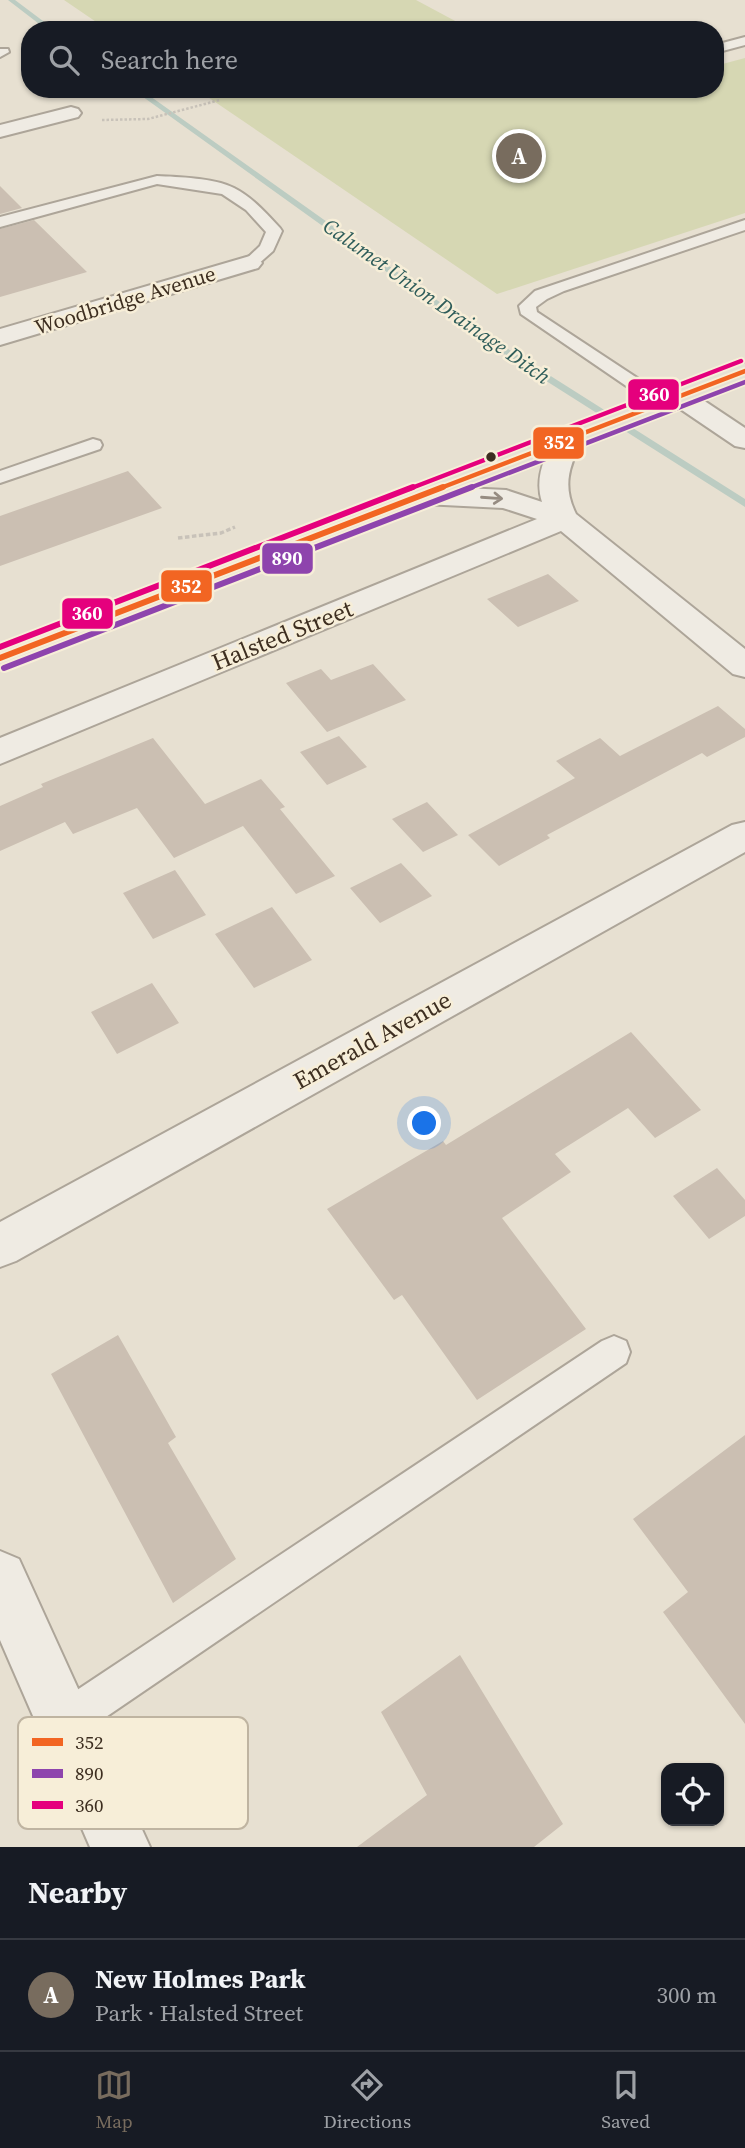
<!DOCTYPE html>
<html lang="en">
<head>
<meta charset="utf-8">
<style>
  body { margin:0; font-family:"Source Serif 4",serif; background:#242831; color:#f1f3f6 }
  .controls { position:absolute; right:21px; bottom:21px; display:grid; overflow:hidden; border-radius:14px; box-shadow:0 2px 5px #0004 }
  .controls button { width:63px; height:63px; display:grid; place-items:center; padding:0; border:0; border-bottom:2px solid #363941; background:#171b24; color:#f1f3f6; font:35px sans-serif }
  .you { position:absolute; left:425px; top:1124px; width:24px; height:24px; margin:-18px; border:5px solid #fff; border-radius:50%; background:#1a73e8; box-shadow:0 0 0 10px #1a73e833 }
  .badge { display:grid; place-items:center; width:46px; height:46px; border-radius:50%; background:#786c5e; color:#fff; font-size:23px; font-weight:700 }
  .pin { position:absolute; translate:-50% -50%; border:4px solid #fff; box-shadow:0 2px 7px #0006 }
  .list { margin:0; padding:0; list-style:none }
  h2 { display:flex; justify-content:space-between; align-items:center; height:91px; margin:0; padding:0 28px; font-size:30px }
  h2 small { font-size:23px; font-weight:400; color:#9ea1a6 }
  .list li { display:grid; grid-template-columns:46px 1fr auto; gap:21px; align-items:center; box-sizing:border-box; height:112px; padding:0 28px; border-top:2px solid #363941 }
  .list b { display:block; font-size:26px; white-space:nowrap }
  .list p { margin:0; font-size:23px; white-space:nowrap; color:#9ea1a6 }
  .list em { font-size:23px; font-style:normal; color:#9ea1a6 }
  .icon { flex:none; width:38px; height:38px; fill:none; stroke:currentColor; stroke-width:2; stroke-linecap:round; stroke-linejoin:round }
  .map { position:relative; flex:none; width:745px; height:1847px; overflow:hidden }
  .search { position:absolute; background:#171b24; box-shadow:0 2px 5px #0004; left:21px; right:21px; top:21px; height:77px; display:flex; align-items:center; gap:18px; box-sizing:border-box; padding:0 24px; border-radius:28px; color:#9ea1a6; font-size:26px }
  .sheet { height:203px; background:#171b24 }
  nav { display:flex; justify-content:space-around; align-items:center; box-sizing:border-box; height:98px; border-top:2px solid #363941; background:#171b24; font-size:19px; color:#9ea1a6 }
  nav a { display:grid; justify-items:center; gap:4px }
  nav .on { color:#786c5e }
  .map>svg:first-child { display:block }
</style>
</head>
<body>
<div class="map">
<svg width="745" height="1847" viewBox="0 0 745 1847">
  <rect width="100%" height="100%" fill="#e7e0d1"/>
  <!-- green -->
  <path fill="#d6d7b3" d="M64,0H416L472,30H108Z
    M745,58V213L497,294L196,89H585L602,98L633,89H715V66Z"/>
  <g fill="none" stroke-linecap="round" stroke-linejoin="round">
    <!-- stream -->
    <path fill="#bcccc2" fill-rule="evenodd" d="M8,0H15L55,30H47Z
      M132,89H140L486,335L745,499V507L480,339Z"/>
  </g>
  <!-- building -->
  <path fill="#cbbfb2" d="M0,186L22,208L0,214Z
    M34,220L87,272L0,297V229Z
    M128,471L162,508L0,566V516Z
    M548,574L579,601L518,627L487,599Z
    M373,664L406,700L327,732L286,683L321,669L331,680Z
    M718,706L745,729V737L707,757L702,753L547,835L550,838L499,866L468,835L575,778L556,761L600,738L620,756Z
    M339,736L367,767L327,785L300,752Z
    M153,738L205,804L261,779L285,807L280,809L335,876L296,894L243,826L174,858L137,808L73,834L65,822L0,851V806L43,787L41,784Z
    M427,802L458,835L423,852L392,819Z
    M401,863L432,896L380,923L350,888Z
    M175,870L206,915L153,939L123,893Z
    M272,907L312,960L254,988L215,934Z
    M152,983L179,1023L117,1054L91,1012Z
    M631,1032L701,1110L655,1138L628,1108L555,1154L571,1172L502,1218L586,1329L477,1400L402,1295L394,1300L327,1209L443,1141L446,1145Z
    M717,1168L745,1200V1216L709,1239L673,1196Z
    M118,1335L176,1437L168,1443L236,1559L173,1603L51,1374Z
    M745,1435V1724L663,1612L688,1592L633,1519Z
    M460,1655L563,1824L534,1847H357L427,1795L381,1712Z"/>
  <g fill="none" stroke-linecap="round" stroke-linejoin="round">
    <!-- service casing -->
    <g stroke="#ada599" stroke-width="4">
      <path id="service" d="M745,37V45L715,53V45Z
        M0,49H8L9,52L0,57Z
        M157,176C178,177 215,178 234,188C252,197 266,213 280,228L282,231L273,251L256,266H244L242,263L260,246L266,232L246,210L222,194L157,184L0,227V217Z
        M745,220V230L564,291L547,299L536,307L537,312L669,399L672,403L669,407H657L521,314L519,306L535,291Z
        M93,439L100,441L102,445L100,449L0,483V471Z
        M614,1336L626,1341L630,1352L626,1363L78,1736L64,1741L50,1736L45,1722L50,1708L602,1341Z"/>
    </g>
    <!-- minor casing -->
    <g stroke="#ada599" stroke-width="4">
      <path id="minor" d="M71,107L78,109L81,113L78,117L0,137V125Z
        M250,256L258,258L262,263L258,268L0,345V329Z
        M679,388L688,390L745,428V448L735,446L670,402L666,396L670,390Z
        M568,432L578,434L582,440C569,467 562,486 576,514L745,649V677L733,674L561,531L0,764V738L537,519L503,508L424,504L414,501L410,495L414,489L424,486L506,490L542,502C534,478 545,454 558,434Z
        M745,822V852L16,1261L0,1267V1222L732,825Z
        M0,1551L19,1559L150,1847H90L0,1640Z"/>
    </g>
    <!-- primary casing -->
    <g stroke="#928b80" stroke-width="4">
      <path id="primary" d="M745,363V380L0,669V646Z"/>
    </g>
    <!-- path-far1 -->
    <path stroke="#c8c2b9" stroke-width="2.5" stroke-dasharray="2.5 2" stroke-linecap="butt" d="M102,120L148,119L220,100"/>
    <!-- path -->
    <path stroke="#c8c2b9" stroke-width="3.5" stroke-dasharray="4.5 2.5" stroke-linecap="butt" d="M178,538L221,533L235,527"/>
    <!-- service -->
    <use href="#service" fill="#efebe3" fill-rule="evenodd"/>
    <!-- minor -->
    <use href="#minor" fill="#efebe3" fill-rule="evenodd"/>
    <!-- primary -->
    <use href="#primary" fill="#e6e1d4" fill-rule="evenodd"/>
    <!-- bus-1-far1 casing -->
    <g stroke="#f7eed8" stroke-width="8">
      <path id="bus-1-far1" d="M438,489L745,371"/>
    </g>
    <!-- bus-1 casing -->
    <g stroke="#f7eed8" stroke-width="10">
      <path id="bus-1" d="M0,658L443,487"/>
    </g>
    <!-- bus-2-far1 casing -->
    <g stroke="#f7eed8" stroke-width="8">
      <path id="bus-2-far1" d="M467,489L745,382"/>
    </g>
    <!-- bus-2 casing -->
    <g stroke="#f7eed8" stroke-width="10">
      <path id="bus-2" d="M4,668L472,487"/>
    </g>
    <!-- bus-3-far1 casing -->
    <g stroke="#f7eed8" stroke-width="8">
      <path id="bus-3-far1" d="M409,489L741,361"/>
    </g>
    <!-- bus-3 casing -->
    <g stroke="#f7eed8" stroke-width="10">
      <path id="bus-3" d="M0,647L413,487"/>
    </g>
    <!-- bus-1-far1 -->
    <use href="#bus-1-far1" stroke="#f26522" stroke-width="4.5"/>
    <!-- bus-1 -->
    <use href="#bus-1" stroke="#f26522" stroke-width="6"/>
    <!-- bus-2-far1 -->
    <use href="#bus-2-far1" stroke="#8e44ad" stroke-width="4.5"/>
    <!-- bus-2 -->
    <use href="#bus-2" stroke="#8e44ad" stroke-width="6"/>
    <!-- bus-3-far1 -->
    <use href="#bus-3-far1" stroke="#e5007d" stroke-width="4.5"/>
    <!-- bus-3 -->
    <use href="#bus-3" stroke="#e5007d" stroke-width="6"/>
  </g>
  <!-- one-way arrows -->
  <defs><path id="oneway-shaft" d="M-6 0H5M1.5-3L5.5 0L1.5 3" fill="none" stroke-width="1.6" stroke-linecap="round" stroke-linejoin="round" transform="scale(1.75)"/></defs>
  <use stroke="#968c82" href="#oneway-shaft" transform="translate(492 498) rotate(4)"/>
  <!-- markers -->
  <circle fill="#3d2e20" stroke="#f7eed8" stroke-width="2.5" cx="491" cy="457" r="6"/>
  <g text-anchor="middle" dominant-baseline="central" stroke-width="5" stroke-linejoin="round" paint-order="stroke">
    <!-- far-street labels -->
    <g font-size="21" fill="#3d2e20" stroke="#f7eed8">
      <text transform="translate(125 300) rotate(-17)">Woodbridge Avenue</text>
    </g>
    <!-- far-water labels -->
    <g font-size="21" font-style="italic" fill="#2f5d5a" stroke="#f7eed8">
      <text transform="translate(437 301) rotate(35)">Calumet Union Drainage Ditch</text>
    </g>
    <!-- street labels -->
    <g font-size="24" fill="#3d2e20" stroke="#f7eed8">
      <text transform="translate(282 635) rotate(-22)">Halsted Street</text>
      <text transform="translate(372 1040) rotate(-29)">Emerald Avenue</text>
    </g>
  </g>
  <!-- legend -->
  <rect x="18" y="1717" width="230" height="112" rx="10" fill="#f7eed8" stroke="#bfb4a1" stroke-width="2"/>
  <rect x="32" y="1738" width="31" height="8" fill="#f26522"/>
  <rect x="32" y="1769" width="31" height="9" fill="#8e44ad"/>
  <rect x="32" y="1801" width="31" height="8" fill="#e5007d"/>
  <g font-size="19" fill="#3d2e20">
    <text x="75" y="1749">352</text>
    <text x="75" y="1780">890</text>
    <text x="75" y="1812">360</text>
  </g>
  <g stroke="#f7eed8" stroke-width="2.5">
    <rect x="627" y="378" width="53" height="33" rx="7" fill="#e5007d"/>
    <rect x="532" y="426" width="53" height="34" rx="7" fill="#f26522"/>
    <rect x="261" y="542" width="53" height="33" rx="7" fill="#8e44ad"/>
    <rect x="160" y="569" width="53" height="34" rx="7" fill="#f26522"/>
    <rect x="61" y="597" width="53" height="33" rx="7" fill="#e5007d"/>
  </g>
  <g font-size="19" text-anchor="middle" font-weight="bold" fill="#fff">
    <text x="654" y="401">360</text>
    <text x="559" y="449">352</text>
    <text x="287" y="565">890</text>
    <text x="186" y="593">352</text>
    <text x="87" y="620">360</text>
  </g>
</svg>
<div class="controls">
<button><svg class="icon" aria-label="locate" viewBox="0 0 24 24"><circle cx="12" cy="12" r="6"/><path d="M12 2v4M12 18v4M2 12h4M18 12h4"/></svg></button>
</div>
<div class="you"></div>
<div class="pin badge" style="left:519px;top:156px">A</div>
<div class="search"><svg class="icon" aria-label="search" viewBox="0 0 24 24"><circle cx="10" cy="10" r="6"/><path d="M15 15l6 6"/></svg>Search here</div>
</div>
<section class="sheet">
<h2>Nearby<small></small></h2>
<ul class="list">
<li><span class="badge">A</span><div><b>New Holmes Park</b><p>Park · Halsted Street</p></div><em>300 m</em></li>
</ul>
</section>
<nav>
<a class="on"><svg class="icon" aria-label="map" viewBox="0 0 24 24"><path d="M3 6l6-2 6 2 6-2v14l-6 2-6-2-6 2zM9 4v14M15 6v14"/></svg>Map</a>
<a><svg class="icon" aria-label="directions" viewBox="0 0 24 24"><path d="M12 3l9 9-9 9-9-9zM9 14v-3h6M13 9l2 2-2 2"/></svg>Directions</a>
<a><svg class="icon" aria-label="saved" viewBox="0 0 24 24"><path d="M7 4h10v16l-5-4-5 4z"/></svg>Saved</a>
</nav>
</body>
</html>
